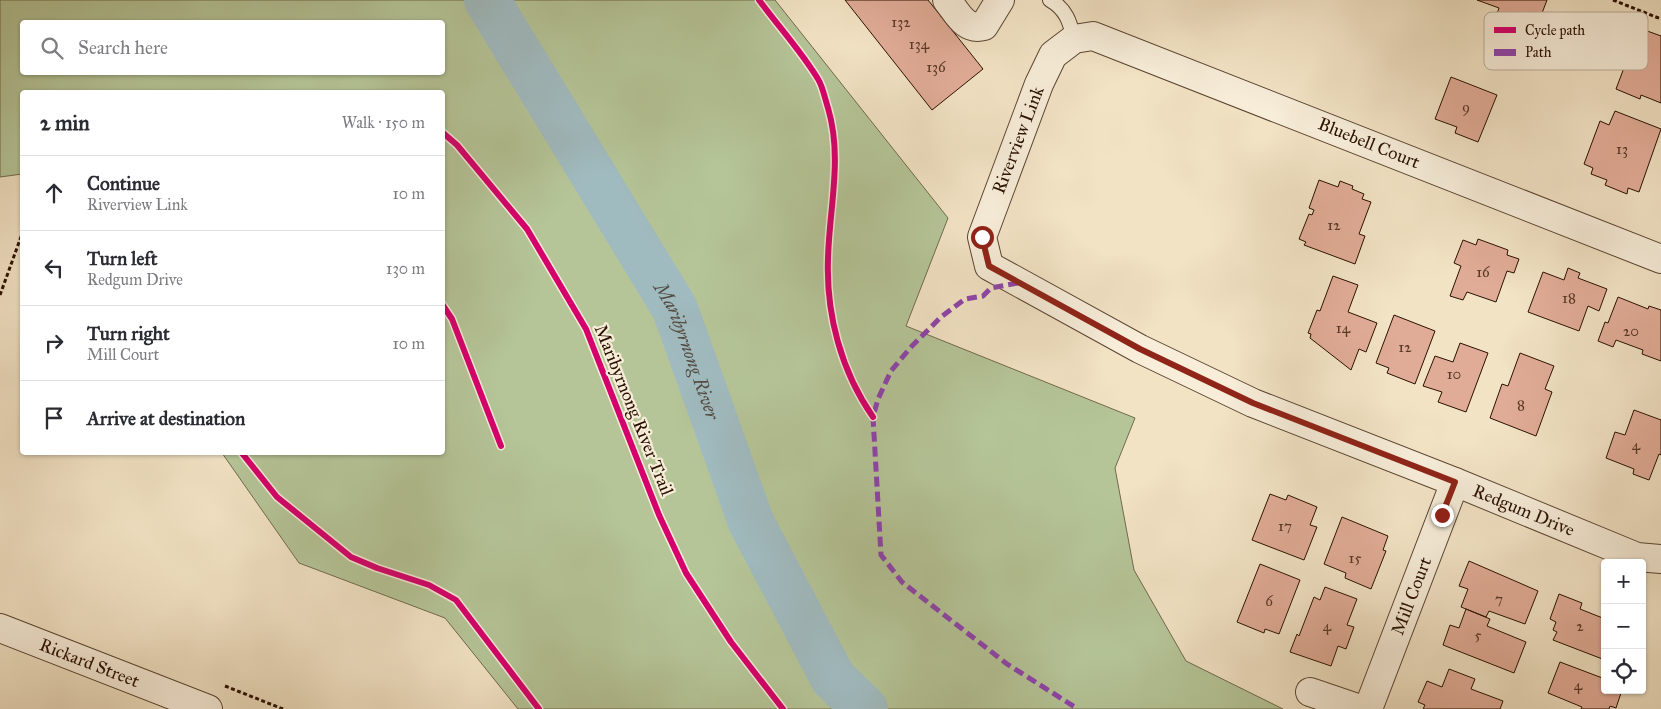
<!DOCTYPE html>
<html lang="en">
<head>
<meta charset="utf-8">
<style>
  body { margin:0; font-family:"IM FELL Great Primer",serif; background:#f7f7f7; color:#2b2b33 }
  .controls { position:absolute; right:15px; bottom:15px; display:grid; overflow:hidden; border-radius:5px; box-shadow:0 1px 4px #0004 }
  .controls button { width:45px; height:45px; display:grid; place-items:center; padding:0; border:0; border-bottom:1px solid #e1e1e2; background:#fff; color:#2b2b33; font:25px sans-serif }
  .stop { position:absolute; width:15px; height:15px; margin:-11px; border:4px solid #8f2418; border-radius:50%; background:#fff }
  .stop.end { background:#8f2418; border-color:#fff; box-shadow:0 1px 5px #0008 }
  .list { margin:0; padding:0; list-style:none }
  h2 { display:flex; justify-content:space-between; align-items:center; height:65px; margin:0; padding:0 20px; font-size:21px }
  h2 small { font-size:16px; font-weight:400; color:#7c7c81 }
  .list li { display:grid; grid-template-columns:32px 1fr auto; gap:15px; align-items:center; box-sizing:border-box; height:75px; padding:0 20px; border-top:1px solid #e1e1e2 }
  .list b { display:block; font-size:19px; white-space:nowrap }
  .list p { margin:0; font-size:16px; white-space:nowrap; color:#7c7c81 }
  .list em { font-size:16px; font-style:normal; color:#7c7c81 }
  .icon { flex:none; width:28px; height:28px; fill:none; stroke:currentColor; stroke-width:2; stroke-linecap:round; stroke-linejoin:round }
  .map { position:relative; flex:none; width:1661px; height:709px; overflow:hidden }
  .search { position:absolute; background:#fff; box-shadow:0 1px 4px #0004; left:20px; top:20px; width:425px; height:55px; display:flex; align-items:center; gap:12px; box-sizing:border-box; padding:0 18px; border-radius:5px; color:#7c7c81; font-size:19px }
  .panel { position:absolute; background:#fff; box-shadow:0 1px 4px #0004; left:20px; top:90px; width:425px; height:365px; border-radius:5px }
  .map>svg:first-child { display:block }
</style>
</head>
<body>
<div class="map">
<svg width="1661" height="709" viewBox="0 0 1661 709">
  <rect width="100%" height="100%" fill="#f2e3c5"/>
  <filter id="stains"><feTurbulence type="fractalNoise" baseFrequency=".004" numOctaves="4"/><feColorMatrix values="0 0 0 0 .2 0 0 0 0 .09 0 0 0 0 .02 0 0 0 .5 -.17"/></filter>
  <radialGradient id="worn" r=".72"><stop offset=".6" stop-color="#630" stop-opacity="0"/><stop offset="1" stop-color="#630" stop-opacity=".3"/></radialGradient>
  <!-- green -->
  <path fill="#b5c598" stroke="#706a4c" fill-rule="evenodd" d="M0,0H775L948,218L906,326L1135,418L1115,468L1134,570L1186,661L1283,709H518L445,618L299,563L222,453L442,452V92H22V174L0,177ZM442,22V72H22V22Z"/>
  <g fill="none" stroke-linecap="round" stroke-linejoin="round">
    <!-- river -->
    <path stroke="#a0bbc0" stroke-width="46" id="s1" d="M487,0L675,309L751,522L833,678L865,709"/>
  </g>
  <!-- building -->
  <path fill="#e1ac97" stroke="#2a1000" d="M845,0H928L983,69L932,110Z
    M1477,0H1547L1528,50L1489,35L1499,8Z
    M1639,28L1661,36V103L1641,95L1640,99L1616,89Z
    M1451,77L1497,95L1478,142L1455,133L1457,127L1435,119Z
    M1615,111L1661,129L1639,192L1628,188L1627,194L1605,185L1607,180L1591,174L1593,168L1584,164L1600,121L1609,125Z
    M1319,180L1338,187L1340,181L1353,186L1352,189L1364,194L1362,199L1371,202L1359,234L1365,236L1355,264L1304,245L1306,242L1299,239L1309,214L1312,215L1314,210L1309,208Z
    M1478,239L1508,250L1507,255L1519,259L1514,273L1507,271L1496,302L1467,292L1463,300L1450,296L1461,266L1454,263L1463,240L1476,245Z
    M1568,268L1580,273L1578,278L1607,289L1599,311L1588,306L1579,331L1528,312L1543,272L1564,280Z
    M1333,276L1358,285L1348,312L1377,323L1366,352L1359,349L1351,370L1310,338L1311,334L1308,333L1317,310L1320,311Z
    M1618,297L1648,309L1649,306L1661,310V361L1642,354L1643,350L1616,340L1613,347L1598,341L1605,322L1608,323Z
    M1394,315L1435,331L1415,384L1387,373L1389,368L1376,363Z
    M1460,343L1488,353L1466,412L1438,402L1442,392L1423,386L1435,356L1453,362Z
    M1520,353L1554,366L1545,389L1552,392L1536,436L1490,418L1502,384L1508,386Z
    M1634,410L1661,420V455L1659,454L1649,480L1633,474L1634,469L1606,458L1615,432L1625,435Z
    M1270,494L1286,500L1288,495L1317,507L1310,525L1317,527L1304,560L1252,540Z
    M1342,517L1388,536L1383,550L1386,551L1371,589L1345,578L1346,573L1324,564Z
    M1469,561L1538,591L1525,624L1489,611L1486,617L1461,607L1468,589L1459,586Z
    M1260,564L1300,580L1279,634L1265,629L1264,633L1237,622Z
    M1325,587L1357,599L1347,625L1354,627L1346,649L1338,646L1331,666L1290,652L1297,634L1299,636L1314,597L1320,600Z
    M1559,594L1582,603L1580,609L1605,619V660L1553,640L1557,632L1553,630L1556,622L1550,619Z
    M1466,609L1490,619L1487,626L1526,642L1514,673L1443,645L1450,625L1459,628Z
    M1560,662L1605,679V690H1622L1616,708L1610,706L1609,709H1581L1582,707L1548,693Z
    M1449,669L1475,679L1471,689L1503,701L1500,709H1423L1425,705L1418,702L1427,681L1442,687Z"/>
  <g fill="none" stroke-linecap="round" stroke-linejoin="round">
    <!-- lane casing -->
    <g stroke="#5c4531" stroke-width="16">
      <path id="lane" d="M1050,0C1066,9 1070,22 1074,39"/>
    </g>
    <!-- street casing -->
    <g stroke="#5c4531" stroke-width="30">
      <g id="street">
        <path d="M947,0C958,14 965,31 984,26L1000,0"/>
        <path id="s2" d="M1661,259L1093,36L1074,39L1053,55L1039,84L982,237L989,266L1140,349L1253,403L1455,482L1637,557L1661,559"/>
        <path id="s3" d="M0,628L208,709"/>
        <path d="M1310,692L1360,709"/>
        <path id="s4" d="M1368,709L1455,482"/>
      </g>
    </g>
    <!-- path -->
    <path stroke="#2a1000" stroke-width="3" stroke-dasharray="4 2.5" stroke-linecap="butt" d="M1613,0L1661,19
      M0,295L22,234
      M225,686L283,709"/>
    <!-- lane -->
    <use href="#lane" stroke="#f7edd9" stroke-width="14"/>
    <!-- street -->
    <use href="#street" stroke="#f7edd9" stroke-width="28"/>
    <!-- quiet -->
    <path stroke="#8e44ad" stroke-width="5" stroke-dasharray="10 5" stroke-linecap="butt" d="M1018,283L991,288L983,296L965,299L941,317L911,347L891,371L878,399L873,417L881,555L902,582L1007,664L1078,709"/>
    <!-- cycleway casing -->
    <g stroke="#f7edd9" stroke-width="9">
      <path id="cycleway" d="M759,0C778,26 801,51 818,79C823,87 825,99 828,108C843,158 829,209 828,259C826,314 841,371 873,417
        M442,132L457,145L527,229L586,329L659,515L686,573L731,642L783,709
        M442,304L452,319L501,446
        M241,452L277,497L351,557L377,568L429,585L456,600L539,709"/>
    </g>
    <!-- cycleway -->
    <use href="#cycleway" stroke="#d6006c" stroke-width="6"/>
  </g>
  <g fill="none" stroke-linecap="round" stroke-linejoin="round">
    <!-- route -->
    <path stroke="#8f2418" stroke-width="6" d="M982,237L989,266L1140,349L1253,403L1455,482L1442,515"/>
  </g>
  <g text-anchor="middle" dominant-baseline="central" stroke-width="4.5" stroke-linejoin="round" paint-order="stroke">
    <!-- number labels -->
    <g font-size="15" fill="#583726">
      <text x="901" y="22">132</text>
      <text x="919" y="44">134</text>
      <text x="936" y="67">136</text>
      <text x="1466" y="107">9</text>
      <text x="1622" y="149">13</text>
      <text x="1334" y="225">12</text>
      <text x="1483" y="272">16</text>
      <text x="1569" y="298">18</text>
      <text x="1343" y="328">14</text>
      <text x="1631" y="331">20</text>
      <text x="1405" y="347">12</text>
      <text x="1454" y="374">10</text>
      <text x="1521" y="405">8</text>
      <text x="1636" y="445">4</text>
      <text x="1285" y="526">17</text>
      <text x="1355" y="558">15</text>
      <text x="1499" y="599">7</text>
      <text x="1269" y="601">6</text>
      <text x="1327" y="626">4</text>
      <text x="1580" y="626">2</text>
      <text x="1478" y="635">5</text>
      <text x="1578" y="685">4</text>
    </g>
    <!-- street labels -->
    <g font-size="18" fill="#2a1000" stroke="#f7edd9">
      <text transform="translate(1018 140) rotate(-69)">Riverview Link</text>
      <text transform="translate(1369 143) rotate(22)">Bluebell Court</text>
      <text transform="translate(634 410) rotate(68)">Maribyrnong River Trail</text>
      <text stroke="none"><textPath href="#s2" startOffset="1470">Redgum Drive</textPath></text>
      <text stroke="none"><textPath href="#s4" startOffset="121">Mill Court</textPath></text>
      <text stroke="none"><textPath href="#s3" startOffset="96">Rickard Street</textPath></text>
    </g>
    <!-- water labels -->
    <g font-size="19" font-style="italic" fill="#534c43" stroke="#f7edd9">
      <text stroke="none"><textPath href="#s1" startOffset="405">Maribyrnong River</textPath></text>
    </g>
  </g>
  <!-- legend -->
  <rect x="1484" y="12" width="164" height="58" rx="8" fill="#f7edd9" stroke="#baab98" stroke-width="1"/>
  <rect x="1494" y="27" width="22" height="6" fill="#d6006c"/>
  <rect x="1494" y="49" width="22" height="7" fill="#8e44ad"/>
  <g font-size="14" fill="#2a1000">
    <text x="1525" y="35">Cycle path</text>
    <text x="1525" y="57">Path</text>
  </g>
  <rect width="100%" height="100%" filter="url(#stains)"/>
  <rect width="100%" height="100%" fill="url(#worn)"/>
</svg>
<div class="controls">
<button>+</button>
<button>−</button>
<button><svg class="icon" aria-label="locate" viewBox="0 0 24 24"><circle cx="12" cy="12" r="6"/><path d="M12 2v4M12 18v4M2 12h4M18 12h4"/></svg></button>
</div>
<div class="stop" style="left:982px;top:237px"></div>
<div class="stop end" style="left:1442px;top:515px"></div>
<div class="search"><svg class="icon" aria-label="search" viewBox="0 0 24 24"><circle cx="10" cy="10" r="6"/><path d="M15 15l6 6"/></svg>Search here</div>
<section class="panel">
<h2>2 min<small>Walk · 150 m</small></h2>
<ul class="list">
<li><svg class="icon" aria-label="ahead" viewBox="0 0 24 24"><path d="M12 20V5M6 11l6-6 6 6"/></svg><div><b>Continue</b><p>Riverview Link</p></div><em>10 m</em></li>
<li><svg class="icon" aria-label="left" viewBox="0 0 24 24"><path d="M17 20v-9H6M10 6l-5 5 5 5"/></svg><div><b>Turn left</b><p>Redgum Drive</p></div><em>130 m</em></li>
<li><svg class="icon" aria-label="right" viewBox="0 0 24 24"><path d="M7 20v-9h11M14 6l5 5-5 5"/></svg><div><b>Turn right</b><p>Mill Court</p></div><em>10 m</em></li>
<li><svg class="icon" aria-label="arrive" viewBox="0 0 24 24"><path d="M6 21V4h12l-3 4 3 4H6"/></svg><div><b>Arrive at destination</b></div></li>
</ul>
</section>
</div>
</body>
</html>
